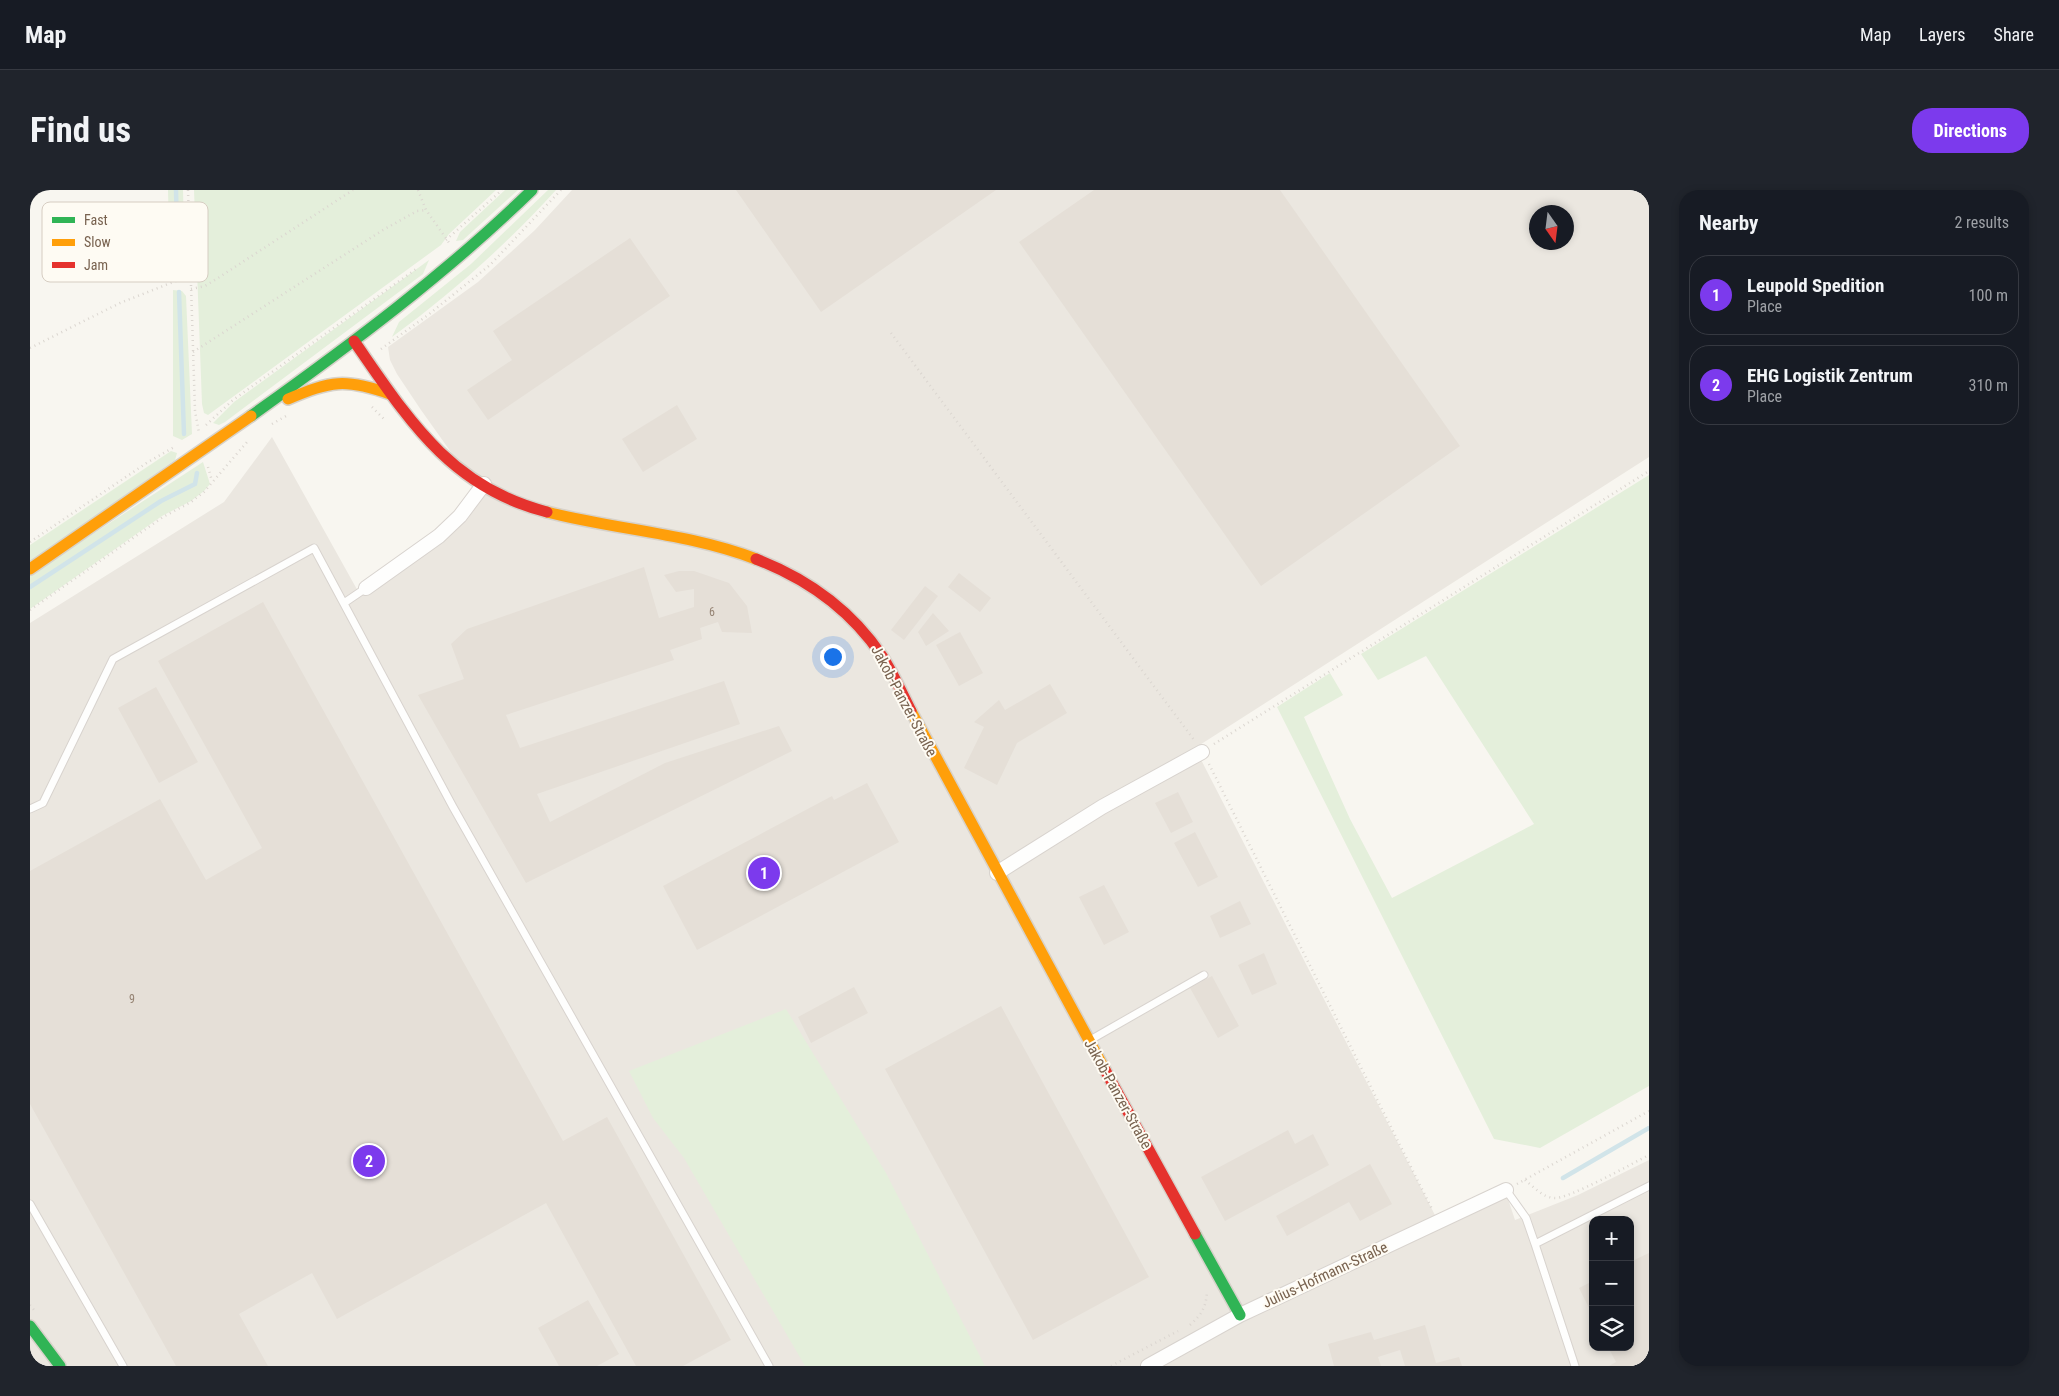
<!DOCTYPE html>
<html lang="en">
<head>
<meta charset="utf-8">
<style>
  body { margin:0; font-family:"Roboto Condensed",sans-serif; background:#20242c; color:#f1f3f6 }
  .controls { position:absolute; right:15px; bottom:15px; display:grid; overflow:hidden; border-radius:10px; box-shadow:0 2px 8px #0003 }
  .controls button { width:45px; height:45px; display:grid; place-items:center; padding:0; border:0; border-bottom:1px solid #363941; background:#171b24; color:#f1f3f6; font:25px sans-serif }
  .compass { position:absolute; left:1499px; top:15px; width:45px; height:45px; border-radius:50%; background:#171b24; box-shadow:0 2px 8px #0003; rotate:166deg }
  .you { position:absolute; left:802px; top:466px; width:18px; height:18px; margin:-12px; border:4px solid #fff; border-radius:50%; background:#1a73e8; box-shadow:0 0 0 8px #1a73e833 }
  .badge { display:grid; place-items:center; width:32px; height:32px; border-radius:50%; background:#7c3aed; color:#fff; font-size:16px; font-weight:700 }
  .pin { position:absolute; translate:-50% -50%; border:2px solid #fff; box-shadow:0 1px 5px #0006 }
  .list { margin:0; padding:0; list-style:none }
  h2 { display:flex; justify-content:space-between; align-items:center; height:65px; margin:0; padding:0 20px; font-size:21px }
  h2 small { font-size:16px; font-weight:400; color:#9ea1a6 }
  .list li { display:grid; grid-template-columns:32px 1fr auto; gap:15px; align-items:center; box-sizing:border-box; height:80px; margin:0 10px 10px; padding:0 10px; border:1px solid #363941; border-radius:20px }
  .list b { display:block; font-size:19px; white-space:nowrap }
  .list p { margin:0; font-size:16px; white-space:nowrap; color:#9ea1a6 }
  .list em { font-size:16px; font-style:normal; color:#9ea1a6 }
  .icon { flex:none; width:28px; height:28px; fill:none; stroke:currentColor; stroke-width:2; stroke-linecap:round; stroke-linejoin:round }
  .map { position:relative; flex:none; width:1619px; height:1176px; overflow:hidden; border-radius:20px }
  header { display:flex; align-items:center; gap:30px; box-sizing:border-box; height:70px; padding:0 25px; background:#171b24; border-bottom:1px solid #363941 }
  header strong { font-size:24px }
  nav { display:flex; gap:28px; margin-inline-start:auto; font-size:18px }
  .intro { display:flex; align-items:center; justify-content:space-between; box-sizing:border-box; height:120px; padding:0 30px }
  h1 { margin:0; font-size:35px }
  .button { padding:12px 22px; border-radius:20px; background:#7c3aed; color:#fff; font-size:18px; font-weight:700 }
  main { display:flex; gap:30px; padding:0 30px }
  aside { flex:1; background:#171b24; border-radius:20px; box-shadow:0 2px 8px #0003 }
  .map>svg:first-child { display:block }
</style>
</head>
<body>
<header>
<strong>Map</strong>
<nav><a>Map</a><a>Layers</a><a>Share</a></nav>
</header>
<div class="intro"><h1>Find us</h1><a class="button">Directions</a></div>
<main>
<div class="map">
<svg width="1619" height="1176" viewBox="0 0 1619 1176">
  <rect width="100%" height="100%" fill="#f8f6f0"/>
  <!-- industrial -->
  <path fill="#ebe7e0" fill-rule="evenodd" d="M542,0H1619V267L1165,558L1408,1031L1475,1000L1485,1030L1548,1005L1619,970V1176H0V433L194,312L242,247L329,403L409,346L455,294L433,279L391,220L367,184L360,170L358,157L448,92L505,40ZM1506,22H1536V52H1506ZM1563,1030H1600V1157H1563Z"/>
  <!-- green -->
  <path fill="#e4efdb" d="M138,0H153L155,78L140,87Z
    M164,0H466L419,44L411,55L178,225L174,223L172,214Z
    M475,0H488L433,50L426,51L430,42Z
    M518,0H526C476,55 421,104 362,147L369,132L441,74Z
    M399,70L393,84L195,232L189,235L183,233L204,212Z
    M143,100L152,101L156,106L162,244L152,250L143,246Z
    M141,261L147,263L145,270L0,372V355Z
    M173,272L180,294L174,301L161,311L132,326L0,419V385Z
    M1619,285V896L1510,958L1464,949L1247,517L1300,483L1313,505L1274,527L1320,629L1362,708L1504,634L1396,466L1348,490L1331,464Z
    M756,819L856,983L955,1176H775L654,968L623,928L599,881Z"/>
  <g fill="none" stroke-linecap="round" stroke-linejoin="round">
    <!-- stream -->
    <path stroke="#d1e4e9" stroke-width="4.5" d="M146,0L148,80
      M149,102L154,244
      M0,397L131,311L165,294L167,283
      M1533,988L1619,938"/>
  </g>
  <!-- building -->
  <path fill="#e5dfd7" d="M706,0H966L791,122Z
    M1064,0H1250L1430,256L1231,396L989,52Z
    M600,48L640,106L458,230L437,200L482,170L463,141Z
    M647,215L667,249L613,282L592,249Z
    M614,377L629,428L664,417V399L646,402L634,385L649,381H664L699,393L717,416L722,443L692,442L688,432L670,438L672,449L640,460L644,470L476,525L490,558L694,491L710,534L507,604L520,632L635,573L749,536L762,561L496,693L388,505L434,489L421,454L437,439Z
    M929,383L961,408L950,422L918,397Z
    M895,396L908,406L874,450L861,440Z
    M233,412L533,951L577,927L701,1150L653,1176H606L516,1013L307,1129L282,1083L209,1124L238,1176H146L0,914V681L130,609L176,690L232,658L128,471Z
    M903,423L919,441L896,456L888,442Z
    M930,442L953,483L929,496L906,455Z
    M1020,494L1037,523L987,553L967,595L934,578L954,537L944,532L969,510L975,520Z
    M126,497L168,572L129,593L88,518Z
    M837,593L869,652L667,760L633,696L802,606L804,610Z
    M1148,602L1163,632L1141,643L1125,613Z
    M1165,642L1188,687L1168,697L1144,653Z
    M1074,695L1099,742L1074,755L1049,707Z
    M1210,711L1221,734L1190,748L1180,726Z
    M1234,763L1247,794L1222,805L1208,775Z
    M1182,786L1209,836L1188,848L1160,798Z
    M824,797L838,823L781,853L768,827Z
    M971,816L1119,1087L1003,1150L855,879Z
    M1258,940L1265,954L1283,944L1299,975L1195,1031L1171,987Z
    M1340,974L1362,1014L1330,1031L1319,1012L1257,1046L1246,1026Z
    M1619,1063V1176H1579L1586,1172L1578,1157H1600V1072Z
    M1563,1091V1126L1549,1098Z
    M558,1110L589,1164L567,1176H529L508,1138Z
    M1395,1135L1406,1173L1429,1167L1432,1176H1375L1370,1160L1348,1167L1351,1176H1304L1298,1154L1341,1142L1344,1150Z"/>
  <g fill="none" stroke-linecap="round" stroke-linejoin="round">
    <!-- lane casing -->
    <g stroke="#d8d3ce" stroke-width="9">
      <path id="lane" d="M314,413L336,398
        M0,619L13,613L83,469L284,358L423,617L739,1176
        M1062,849L1174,785
        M1476,1000L1496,1028L1505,1054L1619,996
        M0,1014L93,1176
        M1505,1054L1545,1176"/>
    </g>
    <!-- street casing -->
    <g stroke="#d8d3ce" stroke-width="16">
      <path id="street" d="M336,398L409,346L430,326L454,294
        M967,683L1072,617L1172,562
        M1118,1176L1210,1125L1476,1000"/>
    </g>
    <!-- fast casing -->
    <g stroke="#d7d2ca" stroke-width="14">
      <path id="fast" d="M221,226C319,156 416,84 502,0
        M1165,1044L1210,1125
        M0,1136L30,1176"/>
    </g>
    <!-- slow casing -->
    <g stroke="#d7d2ca" stroke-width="14">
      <path id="slow" d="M258,209C301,191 315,188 360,204
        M517,322C586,340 658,343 726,369
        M0,379L221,226
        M881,521L1075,880"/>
    </g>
    <!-- jam casing -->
    <g stroke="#d7d2ca" stroke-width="14">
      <path id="jam" d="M324,151C377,227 419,297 517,322
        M726,369C778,389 821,420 852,466C863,483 872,503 881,521
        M1075,880L1165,1044"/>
    </g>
    <!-- path -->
    <path stroke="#dbd6d0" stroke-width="2.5" stroke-dasharray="1 4" stroke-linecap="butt" d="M158,0L165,221L169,243
      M388,0L396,20L420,54
      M416,50L472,0
      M161,99L175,96L188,88L323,0
      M861,143L1164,550
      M0,158L90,113L161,85
      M351,159L398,125L460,75L531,0
      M163,162L353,40L387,21L396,20
      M342,217L354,229
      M242,234L256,226
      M176,235L203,210L386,79
      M178,277L182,291
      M0,352L118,272L146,256
      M0,420L133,327L161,312L174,302L217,252
      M1184,554L1619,281
      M1179,574L1403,1021
      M1495,990C1504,997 1512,1007 1524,1008C1537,1010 1603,973 1619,965
      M1487,994L1619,921
      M0,1115L4,1120
      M1160,1135C1171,1125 1176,1118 1177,1102
      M1081,1176L1148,1141"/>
    <!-- lane -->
    <use href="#lane" stroke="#fefefd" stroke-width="7"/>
    <!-- street -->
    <use href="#street" stroke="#fefefd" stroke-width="14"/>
    <!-- fast -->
    <use href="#fast" stroke="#30b455" stroke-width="11"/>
    <!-- slow -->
    <use href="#slow" stroke="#ff9f0a" stroke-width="11"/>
    <!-- jam -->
    <use href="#jam" stroke="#e5322d" stroke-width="11"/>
  </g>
  <g text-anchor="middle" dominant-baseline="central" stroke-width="4" stroke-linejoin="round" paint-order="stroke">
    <!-- number labels -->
    <g font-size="12" fill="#958373">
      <text x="682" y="422">6</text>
      <text x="102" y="809">9</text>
    </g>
    <!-- street labels -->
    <g font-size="15" fill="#78624f" stroke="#fefbf3">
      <text transform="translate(874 511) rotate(62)">Jakob-Panzer-Straße</text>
      <text transform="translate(1088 904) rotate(61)">Jakob-Panzer-Straße</text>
      <text transform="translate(1295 1085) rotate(-25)">Julius-Hofmann-Straße</text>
    </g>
  </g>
  <!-- legend -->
  <rect x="12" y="12" width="166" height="80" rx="8" fill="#fefbf3" stroke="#d6cdc2" stroke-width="1"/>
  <rect x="22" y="27" width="23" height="6" fill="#30b455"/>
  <rect x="22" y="49" width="23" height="7" fill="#ff9f0a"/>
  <rect x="22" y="72" width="23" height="6" fill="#e5322d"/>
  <g font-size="14" fill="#78624f">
    <text x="54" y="35">Fast</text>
    <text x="54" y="57">Slow</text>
    <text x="54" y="80">Jam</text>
  </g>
</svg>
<div class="controls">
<button>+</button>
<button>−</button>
<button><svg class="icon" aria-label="layers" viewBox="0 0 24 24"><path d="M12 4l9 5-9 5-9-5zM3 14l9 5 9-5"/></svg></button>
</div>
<svg class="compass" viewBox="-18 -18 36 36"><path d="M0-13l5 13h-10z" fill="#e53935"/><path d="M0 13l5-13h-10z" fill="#9ea1a6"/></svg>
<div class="you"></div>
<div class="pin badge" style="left:734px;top:683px">1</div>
<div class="pin badge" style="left:339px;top:971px">2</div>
</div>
<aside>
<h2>Nearby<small>2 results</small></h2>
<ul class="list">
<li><span class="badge">1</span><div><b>Leupold Spedition</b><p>Place</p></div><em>100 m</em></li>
<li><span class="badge">2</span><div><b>EHG Logistik Zentrum</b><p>Place</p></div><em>310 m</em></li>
</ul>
</aside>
</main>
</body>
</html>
